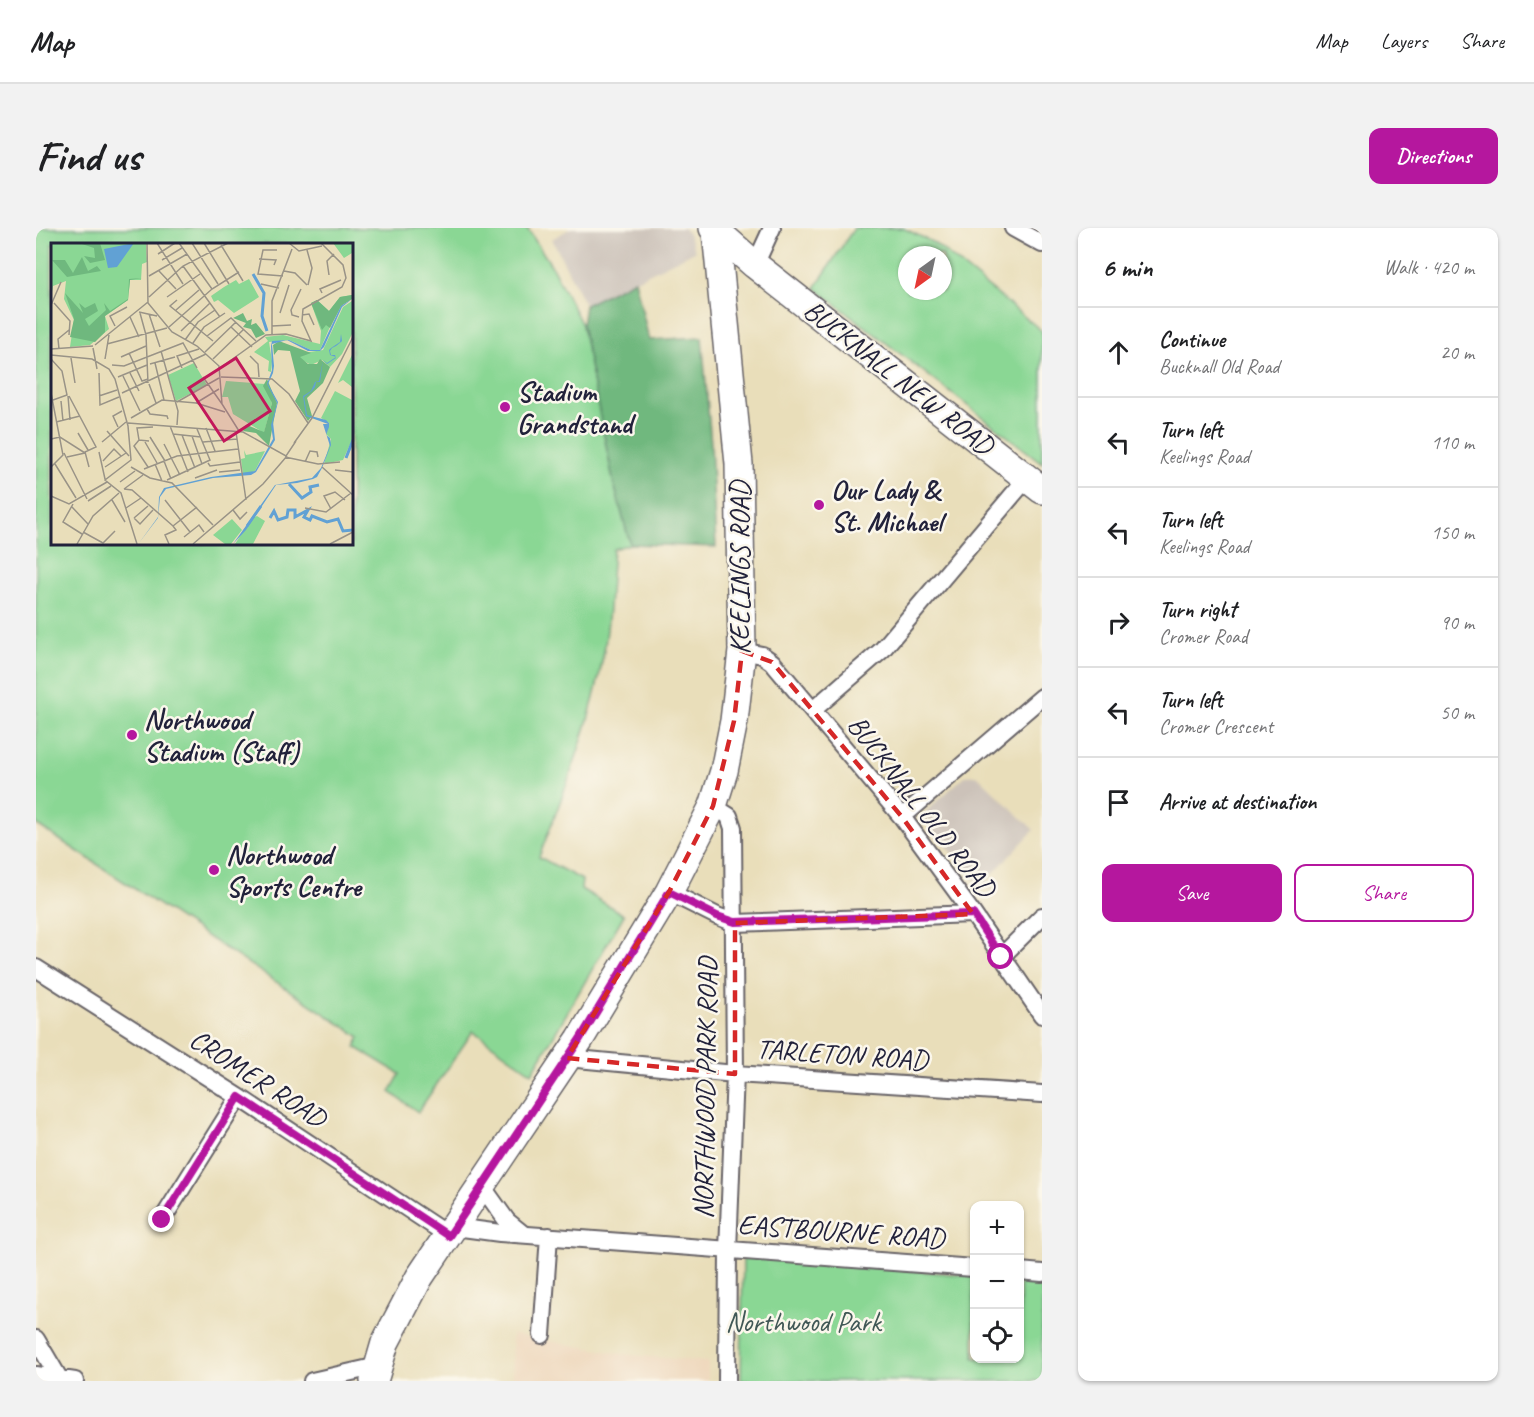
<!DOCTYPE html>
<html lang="en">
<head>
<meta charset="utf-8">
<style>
  body { margin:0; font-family:Caveat,sans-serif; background:#f2f2f2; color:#202124 }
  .controls { position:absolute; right:18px; bottom:18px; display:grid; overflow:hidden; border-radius:12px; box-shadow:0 2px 4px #0004 }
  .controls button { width:54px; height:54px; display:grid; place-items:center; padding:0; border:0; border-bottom:2px solid #e0e0e0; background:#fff; color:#202124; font:30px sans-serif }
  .compass { position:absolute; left:862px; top:18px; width:54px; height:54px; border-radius:50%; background:#fff; box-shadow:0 2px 4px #0004; rotate:213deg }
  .stop { position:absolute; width:18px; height:18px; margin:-14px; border:4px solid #b5179e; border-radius:50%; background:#fff }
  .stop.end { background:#b5179e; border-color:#fff; box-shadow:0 2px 6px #0008 }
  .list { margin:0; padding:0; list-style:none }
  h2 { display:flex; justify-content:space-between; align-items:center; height:78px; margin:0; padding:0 24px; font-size:26px }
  h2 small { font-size:20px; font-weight:400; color:#757577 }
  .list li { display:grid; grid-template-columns:39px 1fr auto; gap:18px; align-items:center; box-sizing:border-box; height:90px; padding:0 24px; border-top:2px solid #e0e0e0 }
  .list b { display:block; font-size:22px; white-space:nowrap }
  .list p { margin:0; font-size:20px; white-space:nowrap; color:#757577 }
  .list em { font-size:20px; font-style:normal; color:#757577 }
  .actions { display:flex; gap:12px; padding:18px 24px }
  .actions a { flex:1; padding:14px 0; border:2px solid #b5179e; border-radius:12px; text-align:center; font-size:21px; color:#b5179e }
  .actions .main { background:#b5179e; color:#fff }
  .icon { flex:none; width:33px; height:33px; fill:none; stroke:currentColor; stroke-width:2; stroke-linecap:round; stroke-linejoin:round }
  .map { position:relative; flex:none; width:1006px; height:1153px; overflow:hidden; border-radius:12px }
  header { display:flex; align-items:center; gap:36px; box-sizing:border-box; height:84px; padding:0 30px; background:#fff; border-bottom:2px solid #e0e0e0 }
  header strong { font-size:28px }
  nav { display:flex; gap:33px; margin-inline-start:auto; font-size:21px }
  .intro { display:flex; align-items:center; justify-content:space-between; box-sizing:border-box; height:144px; padding:0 36px }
  h1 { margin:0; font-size:42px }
  .button { padding:15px 27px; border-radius:12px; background:#b5179e; color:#fff; font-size:21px; font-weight:700 }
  main { display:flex; gap:36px; padding:0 36px }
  aside { flex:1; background:#fff; border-radius:12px; box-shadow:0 2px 4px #0004 }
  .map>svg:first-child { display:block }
</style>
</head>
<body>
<header>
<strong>Map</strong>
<nav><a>Map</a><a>Layers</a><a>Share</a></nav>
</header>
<div class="intro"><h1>Find us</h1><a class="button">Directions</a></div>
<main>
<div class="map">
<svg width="1006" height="1153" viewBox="0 0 1006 1153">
  <rect width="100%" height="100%" fill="#fbf7ec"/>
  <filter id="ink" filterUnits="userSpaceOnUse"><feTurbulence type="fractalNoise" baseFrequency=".0167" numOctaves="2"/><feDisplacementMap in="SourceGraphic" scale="12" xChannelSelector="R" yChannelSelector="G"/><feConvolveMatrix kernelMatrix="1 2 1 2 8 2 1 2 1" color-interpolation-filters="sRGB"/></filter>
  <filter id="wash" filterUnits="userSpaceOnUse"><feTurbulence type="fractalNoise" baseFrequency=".008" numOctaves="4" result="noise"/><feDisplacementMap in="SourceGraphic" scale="24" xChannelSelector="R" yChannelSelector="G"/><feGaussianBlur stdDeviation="1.35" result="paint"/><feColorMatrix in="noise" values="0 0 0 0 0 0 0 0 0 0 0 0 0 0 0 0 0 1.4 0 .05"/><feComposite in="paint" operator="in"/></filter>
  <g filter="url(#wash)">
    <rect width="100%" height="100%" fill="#e9deba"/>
    <!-- built -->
    <path fill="#eed7bb" d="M476,1106L585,1126L672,1134V1153H477Z"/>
    <!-- industrial -->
    <path fill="#ccc2b9" d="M535,0H648L652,6L659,23L549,77L516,11Z
      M941,547L998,602L951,652L959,662L945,660L887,590L888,585L929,548Z"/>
    <!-- green -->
    <path fill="#8ad794" stroke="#567c68" stroke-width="1.5" fill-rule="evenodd" d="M0,0H491L515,37L546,97L577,252L594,316L577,321C574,355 574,390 568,423C556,494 529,562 503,629L546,652L545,661L588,687L496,845L437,803L382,884L354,864L364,846L319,819L324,809L0,596ZM16,16H315V315H16Z
      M818,0H867L898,15L1006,103V235L779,60ZM871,27H907V63H871Z
      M707,1027L938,1048V1130H984V1053L1006,1055V1153H705Z"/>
    <!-- forest -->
    <path fill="#6fb87e" stroke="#486d5c" stroke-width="1.5" d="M599,52L613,112L666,109L675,216L680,319L594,316L577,252L546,97L549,77Z"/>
  </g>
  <g filter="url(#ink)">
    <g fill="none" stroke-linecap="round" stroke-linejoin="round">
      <!-- street casing -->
      <g stroke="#686467" stroke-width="20">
        <path id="street" d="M977,0L1006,16
          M719,37L736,0
          M706,423L726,427L736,434L866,589L937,686L1006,787
          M777,482L846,422L991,250
          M677,578L693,588L697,600L699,846L692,1022L691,1153
          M866,589L1006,469
          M633,664L681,688L699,695L937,686
          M965,729L1006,688
          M0,740L203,869L413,1008
          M531,830L699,846L1006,866
          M446,958L471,993L487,1006
          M126,992L203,869
          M419,999L464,1005L938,1040
          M984,1043L1006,1045
          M506,1107L513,1008
          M0,1111L23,1150
          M0,1147L39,1153
          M276,1153L342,1138"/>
      </g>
      <!-- primary casing -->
      <g stroke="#686467" stroke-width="30">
        <path id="primary" d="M677,0L719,37L1006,262
          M338,1153L349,1115L383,1050L544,811L633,664L677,578L688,543L698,493L706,423L703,236L680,4"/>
      </g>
      <!-- street -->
      <use href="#street" stroke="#fff" stroke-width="16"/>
      <!-- primary -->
      <use href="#primary" stroke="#fff" stroke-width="27"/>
    </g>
  </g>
  <g fill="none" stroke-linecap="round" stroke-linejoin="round" filter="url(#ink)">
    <!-- route -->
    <path stroke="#b5179e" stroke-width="8" d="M126,992L203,869L413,1008L544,811L633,664L681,688L699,694L937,686L965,729"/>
  </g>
  <!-- marked area -->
  <path fill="none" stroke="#d62828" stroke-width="4.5" stroke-dasharray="12 8" stroke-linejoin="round" d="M706,423L736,434L866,589L937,686L699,695V846L531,830L633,664L677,578L698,493Z"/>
  <!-- markers -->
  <g fill="#b5179e" stroke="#fbf7ec" stroke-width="2">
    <circle cx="469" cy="179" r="6"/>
    <circle cx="783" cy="277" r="6"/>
    <circle cx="96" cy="507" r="6"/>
    <circle cx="178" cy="642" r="6"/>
  </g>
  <g text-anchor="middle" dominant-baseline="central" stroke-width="5" stroke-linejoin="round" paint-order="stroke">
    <!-- street labels -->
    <g font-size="28" fill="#22223b" stroke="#fbf7ec">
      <text transform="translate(863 149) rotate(38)">BUCKNALL NEW ROAD</text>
      <text transform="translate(703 340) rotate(-90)">KEELINGS ROAD</text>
      <text transform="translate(886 578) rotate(52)">BUCKNALL OLD ROAD</text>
      <text transform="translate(806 826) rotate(4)">TARLETON ROAD</text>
      <text transform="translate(222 850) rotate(33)">CROMER ROAD</text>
      <text transform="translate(669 860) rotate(-89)">NORTHWOOD PARK ROAD</text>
      <text transform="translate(805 1003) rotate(4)">EASTBOURNE ROAD</text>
    </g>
    <!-- poi labels -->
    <g font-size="28" font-weight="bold" fill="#22223b" stroke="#fbf7ec" text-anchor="start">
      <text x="481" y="163">Stadium<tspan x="481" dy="32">Grandstand</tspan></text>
      <text x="795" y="261">Our Lady &amp;<tspan x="795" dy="32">St. Michael</tspan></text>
      <text x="108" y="491">Northwood<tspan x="108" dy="32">Stadium (Staff)</tspan></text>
      <text x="190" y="626">Northwood<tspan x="190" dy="32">Sports Centre</tspan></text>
    </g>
    <!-- park labels -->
    <g font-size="28" fill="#415856" stroke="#fbf7ec">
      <text x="767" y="1093">Northwood Park</text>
    </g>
  </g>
  <!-- overview -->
  <g transform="translate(15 15)">
    <rect width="302" height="302" fill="#e9deba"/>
    <path d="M0,0H95L96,19L91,21L90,37H79L77,57L54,73L58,86L39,102L19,104L23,77L13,56L15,38L2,43L0,55ZM282,0H301V10L293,15ZM198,36L208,54L183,70L167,57L163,59L160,53L173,44L185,37L188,41ZM301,52V56L292,61L281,79L269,107H260L238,97L218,99L221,118L220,129L217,128L218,118L203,109L217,98L214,94L232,92L269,101L270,88L260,60L266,57L278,68L289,54ZM301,58V91L291,111L279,124L271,117L260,122L251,117L248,114L252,110L272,107L292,64ZM301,112V144L292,137L287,140ZM143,120L156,142L125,158L117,132ZM175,138L214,141L221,160L213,190L182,171L177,154H171ZM284,148L301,157V197L292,217L273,221L280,196L275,191L278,180L270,175ZM193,207L195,212L214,208L204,228L192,232L190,216L194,215ZM206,273L214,278L202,301H184L201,275ZM181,276L191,287L180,301H174L162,292Z" fill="#8ad794"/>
    <path d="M28,0H49L54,17L39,20L33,13L44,15L43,5ZM31,14L37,28L46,23L50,28L16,34L1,17H14L22,30ZM91,35L79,37L77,57L54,73V89L44,99L19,94L23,76L14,50L32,70L28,60L34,65L44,60L47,68L34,76L38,83L55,67L53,60L59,68L77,56L78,36ZM301,52V56L290,63L279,85L275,82L271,87L260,60L266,57L278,68L289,54ZM192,70L196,78L201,76L200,82L205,80L214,91L205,95L200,86L192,84L195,80L182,75ZM228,98L260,110L249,114L257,121H266L269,116L279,124L272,140L256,155L261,173L257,178L244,158L249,148L239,108L227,107L223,112L222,102ZM216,136L226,160L218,203L205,190L192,188L196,182L213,189L221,160L212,143Z" fill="#6fb87e"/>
    <path d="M83,0L66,24L57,25L53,6ZM301,56L291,64L273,104L269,108H257L236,97L221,101L223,123L222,130L217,141L227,159L222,179L224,197L205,229L200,232L162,235L115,246L109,254L107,275L88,300L107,274L108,254L113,245L160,234L204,228L222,196L220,182L226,160L216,141L221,127L220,103L221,98L238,97L260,107H269L290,63ZM301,80L290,91L291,98L290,99L285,103L281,105L279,108L280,112H284L285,115L276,121L272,117L269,139H265L264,144L261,148L253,154L256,172L275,177L278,180V184L275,192L279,195L280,202L271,225L266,234L262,236L246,240L225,242L195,287L182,301L224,242L261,235L270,225L279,203L272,181H277L255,173L252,153L260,148L264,139L268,138L272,117L276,120L285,114L279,112L278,107L280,105L289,99L290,91Z" fill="#61a1d4"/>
    <path fill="none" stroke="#61a1d4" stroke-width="3" d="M202,31L213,50L211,73L216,88M295,215L302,197M238,241L251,255L260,249L259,244L268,242M219,275L223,268L227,277L236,274L237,267H244V274L257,267L253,274L259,277L261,273L276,279L287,276L292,288L302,287M196,283L210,263"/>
    <path fill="none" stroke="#999387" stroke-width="1.5" d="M96,0L97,60L121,89L146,103L168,123L171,161L188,188M106,0L132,41M128,0L161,46M141,0L167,41M153,0L178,41M238,0L248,8L271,3M170,2L192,38M226,7H212L207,31L232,33M256,7L261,25L257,42M107,11L124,0M208,16L225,17L223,22M111,17L131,5M132,23L169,74M108,28L125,46M233,28L244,30L256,42M278,32L276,18L283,11M98,33L136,11M210,41L228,45M271,50L269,46L290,37M98,54L132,23L177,0M116,54L149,31M126,57L119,63L162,98M3,60L19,78L18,92M0,62L10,39M125,67L148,47M88,69L106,73M89,70L95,92M229,70L238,42M98,71L109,104M251,72L258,71L263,82M79,74L88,94M248,74L241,72L240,67L250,46M64,83L59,73L76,64M221,83L240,82M118,84L161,46L188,29M180,84L201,104M130,88L159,60M95,92L97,140M221,92V58L241,6M156,93L180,75L205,98M134,97L147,79L164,67M142,100L153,84L174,70M56,101L116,85M44,102L97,59M42,105L46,126M0,106L42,103M8,106L7,96L18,87M110,108L127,168L126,182M154,109L185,79M78,110L91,138L97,136M0,112L41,116L58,126L64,136L77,183L80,217L54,237L70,250L86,301M199,113L207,121L208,134M70,114L95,103M20,115L24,140M0,116L11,128L16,152L2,157M54,116L58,92M162,116L193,86M104,120L113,157M99,121L124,114M61,122L73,123L132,100L146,125M131,125L126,113L148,106M169,125L215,92L235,91L260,98L251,78L252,66L291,44L295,35L292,22L270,0M48,130L49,162L68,154M79,130L88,148M72,133L89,168M67,134L96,122M152,134L171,161M170,134L221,136L238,151L257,180M98,141L105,160M0,150L12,212L0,224M71,150L155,111M17,153L19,177M18,153L45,204L34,209L38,224M48,153L66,147M10,158L12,178M126,159L168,135M145,160L168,146M96,166L99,171L116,173L117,176M80,175L111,157L145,160L174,169M5,179L29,173M77,180L192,189L235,213L245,198M119,183L137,229M67,184L62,173L71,168M155,185L164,208M56,188L78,213M185,189L195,257M27,190L37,207M122,191L150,194M131,192L144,225M141,193L151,221M99,194L114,218M0,196L9,194L34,210M88,197L86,185L102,184M51,199L75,179M94,199L106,220M152,199L186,196M243,200L261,175L302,94M113,201L129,232M48,209L54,236M13,210L36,256M16,214L34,210M234,214L267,221L289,219M52,218L63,206L70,213M113,218L120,236M254,219L259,208L266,209L267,214M157,220L159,223L189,219M4,221L25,255M104,221L111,238M54,224L75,210M80,224L99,235L121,240L162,282M97,224L83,203L88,197L98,198M271,224L302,252M93,226L126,213L187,206M284,227L302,229M168,229L189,227M144,235L166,227M116,237L159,217L146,186M69,239L84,228M73,246L81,247L122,283L125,287L114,292L118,301M73,246L92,232M0,253L18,261L56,239M61,257L74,279M114,257L139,289M37,258L60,243M22,261L12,279L31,291M21,264L37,281M75,265L90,255M254,265L275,269L300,250M280,266L273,253L284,249L294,257M182,267L189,276L196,269M83,275L89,281L102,267M83,275L97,263M122,283L146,264M32,289L52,300L64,288M133,294L148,282L153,289M26,301L42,273L68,250M142,301L212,241L236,213M279,301L302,289"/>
    <path fill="#c2185b" fill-opacity="0.15" stroke="#c2185b" stroke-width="3" d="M185,115L219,168L173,198L138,145Z"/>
    <rect width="302" height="302" fill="none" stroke="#22223b" stroke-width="3"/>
  </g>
</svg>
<div class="controls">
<button>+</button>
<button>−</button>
<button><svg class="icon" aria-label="locate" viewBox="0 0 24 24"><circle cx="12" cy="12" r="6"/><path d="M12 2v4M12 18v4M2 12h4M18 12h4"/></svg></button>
</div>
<svg class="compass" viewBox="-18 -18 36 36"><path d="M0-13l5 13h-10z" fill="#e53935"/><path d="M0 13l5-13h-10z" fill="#757577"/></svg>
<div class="stop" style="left:965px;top:729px"></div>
<div class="stop end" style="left:126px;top:992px"></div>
</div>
<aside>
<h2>6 min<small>Walk · 420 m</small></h2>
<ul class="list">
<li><svg class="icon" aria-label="ahead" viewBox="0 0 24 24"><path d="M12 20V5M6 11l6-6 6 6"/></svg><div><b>Continue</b><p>Bucknall Old Road</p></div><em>20 m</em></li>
<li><svg class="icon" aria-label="left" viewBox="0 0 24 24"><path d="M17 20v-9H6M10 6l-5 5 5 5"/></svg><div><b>Turn left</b><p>Keelings Road</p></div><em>110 m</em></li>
<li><svg class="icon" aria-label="left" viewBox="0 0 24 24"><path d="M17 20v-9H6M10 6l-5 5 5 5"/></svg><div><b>Turn left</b><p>Keelings Road</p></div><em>150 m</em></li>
<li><svg class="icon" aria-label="right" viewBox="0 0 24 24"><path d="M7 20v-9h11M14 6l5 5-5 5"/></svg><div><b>Turn right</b><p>Cromer Road</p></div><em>90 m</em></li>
<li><svg class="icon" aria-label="left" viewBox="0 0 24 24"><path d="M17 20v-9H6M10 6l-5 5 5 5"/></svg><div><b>Turn left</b><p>Cromer Crescent</p></div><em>50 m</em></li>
<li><svg class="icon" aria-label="arrive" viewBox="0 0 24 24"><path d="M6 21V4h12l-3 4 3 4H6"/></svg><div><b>Arrive at destination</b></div></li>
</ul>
<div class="actions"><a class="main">Save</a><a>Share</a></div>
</aside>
</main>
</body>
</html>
